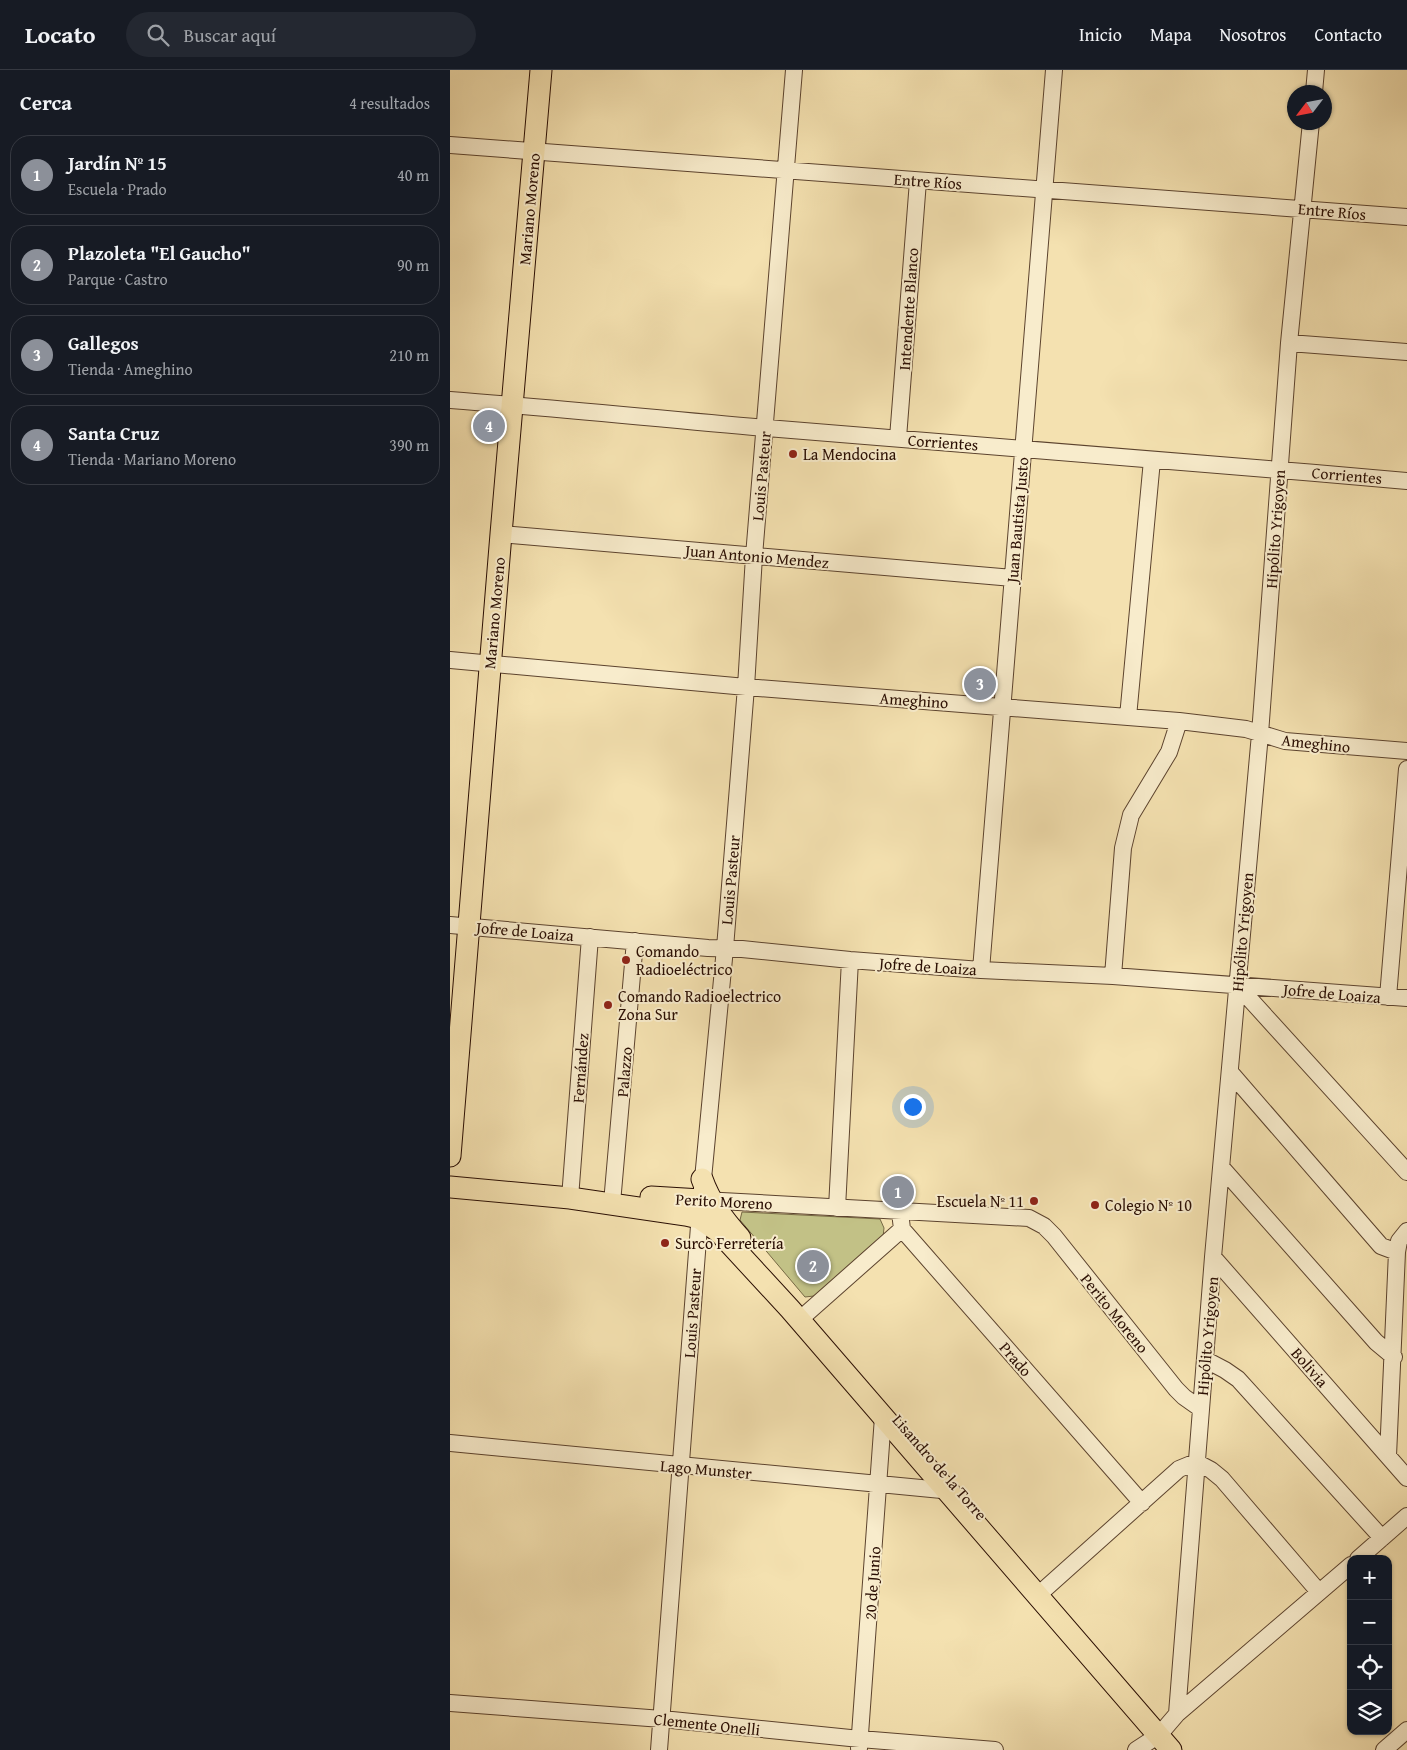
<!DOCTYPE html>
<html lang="es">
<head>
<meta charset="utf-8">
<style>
  body { margin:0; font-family:"Gentium Book Plus",serif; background:#242831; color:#f1f3f6 }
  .controls { position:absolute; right:15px; bottom:15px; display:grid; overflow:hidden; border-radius:10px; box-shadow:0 1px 4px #0004 }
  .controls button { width:45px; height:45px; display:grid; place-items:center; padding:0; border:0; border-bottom:1px solid #363941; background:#171b24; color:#f1f3f6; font:25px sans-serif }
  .compass { position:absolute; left:837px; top:15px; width:45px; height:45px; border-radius:50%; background:#171b24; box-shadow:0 1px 4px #0004; rotate:238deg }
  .you { position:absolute; left:462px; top:1036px; width:18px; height:18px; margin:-12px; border:4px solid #fff; border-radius:50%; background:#1a73e8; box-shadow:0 0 0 8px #1a73e833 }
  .badge { display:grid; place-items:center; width:32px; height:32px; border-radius:50%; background:#8c9099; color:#fff; font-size:16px; font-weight:700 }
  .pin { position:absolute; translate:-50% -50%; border:2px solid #fff; box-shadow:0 1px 5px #0006 }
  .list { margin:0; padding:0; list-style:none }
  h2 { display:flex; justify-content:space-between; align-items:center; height:65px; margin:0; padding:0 20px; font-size:21px }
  h2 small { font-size:16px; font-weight:400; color:#9ea1a6 }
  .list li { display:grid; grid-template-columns:32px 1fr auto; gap:15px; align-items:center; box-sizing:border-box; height:80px; margin:0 10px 10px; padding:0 10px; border:1px solid #363941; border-radius:20px }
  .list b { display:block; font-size:19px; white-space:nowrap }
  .list p { margin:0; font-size:16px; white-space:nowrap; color:#9ea1a6 }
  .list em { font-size:16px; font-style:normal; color:#9ea1a6 }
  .icon { flex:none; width:28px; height:28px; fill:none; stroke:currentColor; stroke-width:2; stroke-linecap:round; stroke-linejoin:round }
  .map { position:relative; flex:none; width:957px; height:1680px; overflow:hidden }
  header { display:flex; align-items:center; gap:30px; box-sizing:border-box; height:70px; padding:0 25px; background:#171b24; border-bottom:1px solid #363941 }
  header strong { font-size:24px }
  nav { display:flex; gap:28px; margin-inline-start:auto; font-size:18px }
  .search { width:350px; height:45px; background:#242831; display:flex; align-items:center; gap:12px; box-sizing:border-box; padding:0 18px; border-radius:28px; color:#9ea1a6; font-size:19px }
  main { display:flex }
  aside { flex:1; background:#171b24 }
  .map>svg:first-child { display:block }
</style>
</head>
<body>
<header>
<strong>Locato</strong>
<div class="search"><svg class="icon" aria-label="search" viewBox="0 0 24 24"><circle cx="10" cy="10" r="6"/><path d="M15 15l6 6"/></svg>Buscar aquí</div>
<nav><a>Inicio</a><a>Mapa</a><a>Nosotros</a><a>Contacto</a></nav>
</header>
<main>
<aside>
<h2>Cerca<small>4 resultados</small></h2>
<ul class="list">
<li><span class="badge">1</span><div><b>Jardín Nº 15</b><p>Escuela · Prado</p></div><em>40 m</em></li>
<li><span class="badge">2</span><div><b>Plazoleta &quot;El Gaucho&quot;</b><p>Parque · Castro</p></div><em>90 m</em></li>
<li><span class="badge">3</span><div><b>Gallegos</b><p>Tienda · Ameghino</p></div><em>210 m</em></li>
<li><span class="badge">4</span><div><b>Santa Cruz</b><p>Tienda · Mariano Moreno</p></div><em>390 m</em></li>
</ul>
</aside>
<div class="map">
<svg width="957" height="1680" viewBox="0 0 957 1680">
  <rect width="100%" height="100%" fill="#f4e1b0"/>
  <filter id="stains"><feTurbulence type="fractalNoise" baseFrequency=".004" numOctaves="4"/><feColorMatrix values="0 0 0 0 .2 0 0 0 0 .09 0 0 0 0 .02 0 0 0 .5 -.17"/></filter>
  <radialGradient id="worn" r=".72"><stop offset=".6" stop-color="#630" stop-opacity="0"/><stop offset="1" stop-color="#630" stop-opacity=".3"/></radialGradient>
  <!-- green -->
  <path fill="#c2c186" stroke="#766844" d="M292,1142L430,1149L434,1158L433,1167L364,1226L355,1227L290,1150Z"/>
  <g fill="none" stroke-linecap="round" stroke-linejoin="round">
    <!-- minor casing -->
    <g stroke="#5c432e" stroke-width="18">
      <path id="minor" d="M864,22L866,0
        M0,75L957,147
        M839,273L957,282
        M0,330C106,338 211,349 317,358C531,375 744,392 957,411
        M448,368L468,111
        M51,464L563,508
        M0,590L296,617L729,651L796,659L835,671L957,681
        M678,647L702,390
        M0,855L258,878L292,879L400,890L531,900L663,906L957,928
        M531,900L604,0
        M663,906L673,778L681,745L719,682L729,651
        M787,915L957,1102
        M938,927L957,699
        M780,1002L931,1176L947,1182
        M772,1098L926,1272L944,1287
        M120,1128L140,867
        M253,1130L579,1148L594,1156L604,1166L726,1319L734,1327L751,1339
        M162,1133L185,871
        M387,1138L400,890
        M450,1142L452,1159L692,1433
        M763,1187L957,1408
        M356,1244L452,1159
        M756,1290L775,1300L788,1309L932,1468
        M0,1373L502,1421
        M938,1386L947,1182L949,1171L957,1161
        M908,1489L957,1446
        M587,1526L729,1399L746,1392L761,1400L772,1409L869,1522
        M0,1633L212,1649L410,1669L545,1680
        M727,1644L901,1495
        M409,1678L433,1347
        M209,1680L251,1130L275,878L296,617L304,486L344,0
        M686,1680L709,1665L727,1644L763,1187L810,664L839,273L861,52
        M934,1680L957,1660"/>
    </g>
    <!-- major casing -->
    <g stroke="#2a0e03" stroke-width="23">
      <path id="major" d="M0,1086L51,464L91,0
        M252,1109C260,1132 274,1150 290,1168
        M0,1117L120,1128L236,1145L249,1148L269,1162L340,1239L721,1680
        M201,1127L251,1130"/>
    </g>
    <!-- minor -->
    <use href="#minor" stroke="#f8eccc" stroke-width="16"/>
    <!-- major -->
    <use href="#major" stroke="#f4e1b0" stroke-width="21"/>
  </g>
  <!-- markers -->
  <g fill="#8f2418" stroke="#f8eccc" stroke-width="2">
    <circle cx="343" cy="384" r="5"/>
    <circle cx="176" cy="890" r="5"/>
    <circle cx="158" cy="935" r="5"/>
    <circle cx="584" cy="1131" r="5"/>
    <circle cx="645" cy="1135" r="5"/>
    <circle cx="215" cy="1173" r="5"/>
  </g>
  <g text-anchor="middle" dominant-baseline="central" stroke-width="4" stroke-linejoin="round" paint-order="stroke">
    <!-- street labels -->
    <g font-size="16" fill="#2a0e03" stroke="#f8eccc">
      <text transform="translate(478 111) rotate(4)">Entre Ríos</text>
      <text transform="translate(79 139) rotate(-85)">Mariano Moreno</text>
      <text transform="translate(882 141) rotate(5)">Entre Ríos</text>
      <text transform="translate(458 239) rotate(-86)">Intendente Blanco</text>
      <text transform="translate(493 372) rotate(4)">Corrientes</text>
      <text transform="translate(897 405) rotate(5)">Corrientes</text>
      <text transform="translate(311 406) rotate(-85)">Louis Pasteur</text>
      <text transform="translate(567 450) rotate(-85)">Juan Bautista Justo</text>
      <text transform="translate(825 459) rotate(-86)">Hipólito Yrigoyen</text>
      <text transform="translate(307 486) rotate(5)">Juan Antonio Mendez</text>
      <text transform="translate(44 543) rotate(-85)">Mariano Moreno</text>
      <text transform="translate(464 630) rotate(4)">Ameghino</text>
      <text transform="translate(866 673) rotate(6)">Ameghino</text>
      <text transform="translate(280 810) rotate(-85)">Louis Pasteur</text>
      <text transform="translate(75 861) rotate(5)">Jofre de Loaiza</text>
      <text transform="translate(792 862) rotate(-85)">Hipólito Yrigoyen</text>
      <text transform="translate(478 896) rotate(4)">Jofre de Loaiza</text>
      <text transform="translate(882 923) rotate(5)">Jofre de Loaiza</text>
      <text transform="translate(130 998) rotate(-86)">Fernández</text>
      <text transform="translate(174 1002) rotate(-85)">Palazzo</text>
      <text transform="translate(274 1131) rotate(3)">Perito Moreno</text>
      <text transform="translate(242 1243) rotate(-86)">Louis Pasteur</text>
      <text transform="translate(665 1243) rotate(51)">Perito Moreno</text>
      <text transform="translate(757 1266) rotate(-85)">Hipólito Yrigoyen</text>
      <text transform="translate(566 1289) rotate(49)">Prado</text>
      <text transform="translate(860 1297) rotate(49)">Bolivia</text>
      <text transform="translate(490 1397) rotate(49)">Lisandro de la Torre</text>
      <text transform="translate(256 1399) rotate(5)">Lago Munster</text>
      <text transform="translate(422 1513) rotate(-86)">20 de Junio</text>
      <text transform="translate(257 1654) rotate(6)">Clemente Onelli</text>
    </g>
    <!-- poi labels -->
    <g font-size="16" fill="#2a0e03" stroke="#f8eccc" text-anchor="start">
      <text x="353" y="384">La Mendocina</text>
      <text x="186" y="881">Comando<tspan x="186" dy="18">Radioeléctrico</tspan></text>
      <text x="168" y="926">Comando Radioelectrico<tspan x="168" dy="18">Zona Sur</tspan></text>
      <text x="574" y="1131" text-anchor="end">Escuela Nº 11</text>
      <text x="655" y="1135">Colegio Nº 10</text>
      <text x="225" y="1173">Surco Ferretería</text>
    </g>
  </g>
  <rect width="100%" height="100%" filter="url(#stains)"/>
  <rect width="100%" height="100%" fill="url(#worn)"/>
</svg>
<div class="controls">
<button>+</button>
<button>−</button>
<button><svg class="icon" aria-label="locate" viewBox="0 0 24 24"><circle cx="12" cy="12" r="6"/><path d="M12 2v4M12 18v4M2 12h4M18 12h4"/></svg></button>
<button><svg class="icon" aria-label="layers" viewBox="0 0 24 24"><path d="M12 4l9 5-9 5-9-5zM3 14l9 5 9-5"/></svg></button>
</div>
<svg class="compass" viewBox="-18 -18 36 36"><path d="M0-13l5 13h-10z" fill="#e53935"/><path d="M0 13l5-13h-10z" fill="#9ea1a6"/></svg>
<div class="you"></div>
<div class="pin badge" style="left:448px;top:1122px">1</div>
<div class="pin badge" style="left:363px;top:1196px">2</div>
<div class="pin badge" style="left:530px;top:614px">3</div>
<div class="pin badge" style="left:39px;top:356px">4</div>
</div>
</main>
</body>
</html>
